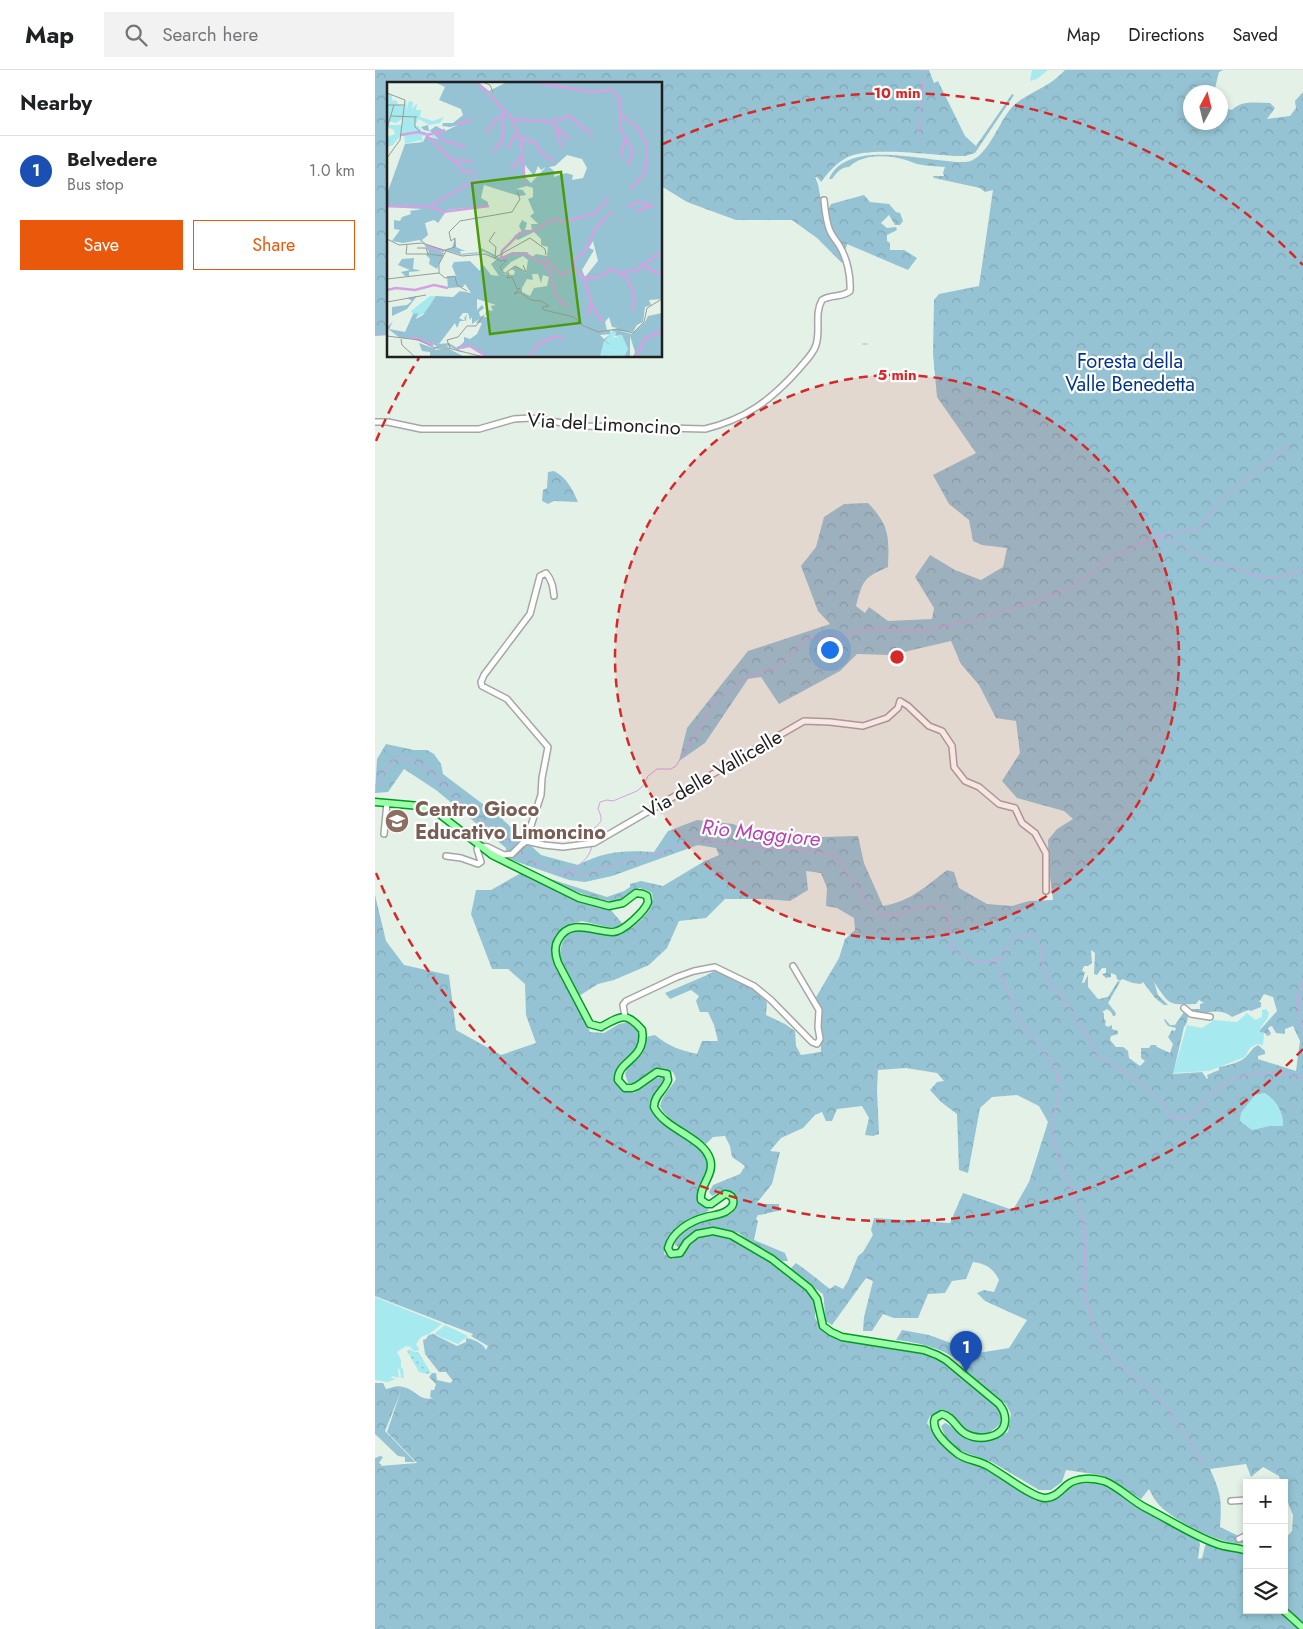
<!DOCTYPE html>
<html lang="en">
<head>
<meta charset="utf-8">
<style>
  body { margin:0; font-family:Jost,sans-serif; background:#f2f2f2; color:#202124 }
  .controls { position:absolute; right:15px; bottom:15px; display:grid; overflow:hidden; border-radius:0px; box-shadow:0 2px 8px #0003 }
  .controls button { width:45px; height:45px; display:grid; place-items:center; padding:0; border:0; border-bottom:1px solid #e0e0e0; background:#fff; color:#202124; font:25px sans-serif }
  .compass { position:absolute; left:808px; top:15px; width:45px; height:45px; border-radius:50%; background:#fff; box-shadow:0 2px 8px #0003; rotate:7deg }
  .you { position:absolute; left:454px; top:579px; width:18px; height:18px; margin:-12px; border:4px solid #fff; border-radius:50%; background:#1a73e8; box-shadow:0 0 0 8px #1a73e833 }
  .badge { display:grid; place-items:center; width:32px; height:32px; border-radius:50%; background:#ea580c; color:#fff; font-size:16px; font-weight:700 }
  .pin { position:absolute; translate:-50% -41px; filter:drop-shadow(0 1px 2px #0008) }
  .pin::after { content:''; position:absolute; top:26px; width:18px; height:15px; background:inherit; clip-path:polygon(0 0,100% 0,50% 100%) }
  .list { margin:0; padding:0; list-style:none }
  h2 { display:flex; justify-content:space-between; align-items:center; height:65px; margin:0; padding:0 20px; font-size:21px }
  h2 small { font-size:16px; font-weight:400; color:#757577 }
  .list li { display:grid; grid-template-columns:32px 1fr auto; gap:15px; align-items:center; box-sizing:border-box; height:70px; padding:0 20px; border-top:1px solid #e0e0e0 }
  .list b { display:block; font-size:19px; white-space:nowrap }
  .list p { margin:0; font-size:16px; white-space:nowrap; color:#757577 }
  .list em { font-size:16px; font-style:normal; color:#757577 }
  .actions { display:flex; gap:10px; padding:15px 20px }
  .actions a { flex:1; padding:11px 0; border:1px solid #ea580c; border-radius:0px; text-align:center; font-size:18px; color:#ea580c }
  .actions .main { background:#ea580c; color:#fff }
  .icon { flex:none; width:28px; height:28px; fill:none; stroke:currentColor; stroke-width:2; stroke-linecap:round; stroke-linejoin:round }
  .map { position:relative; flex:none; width:928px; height:1559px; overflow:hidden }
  header { display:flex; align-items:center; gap:30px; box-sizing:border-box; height:70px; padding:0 25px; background:#fff; border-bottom:1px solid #e0e0e0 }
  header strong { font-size:24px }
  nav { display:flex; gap:28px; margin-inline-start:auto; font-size:18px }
  .search { width:350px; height:45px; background:#f2f2f2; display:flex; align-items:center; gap:12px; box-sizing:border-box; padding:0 18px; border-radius:0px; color:#757577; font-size:19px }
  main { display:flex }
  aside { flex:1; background:#fff }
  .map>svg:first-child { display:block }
</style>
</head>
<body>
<header>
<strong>Map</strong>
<div class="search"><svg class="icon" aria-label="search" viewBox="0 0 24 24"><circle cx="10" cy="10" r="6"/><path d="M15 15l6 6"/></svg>Search here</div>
<nav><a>Map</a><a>Directions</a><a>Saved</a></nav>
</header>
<main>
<aside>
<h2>Nearby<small></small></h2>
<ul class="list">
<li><span class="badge" style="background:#1a4fb4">1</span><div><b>Belvedere</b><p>Bus stop</p></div><em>1.0 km</em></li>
</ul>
<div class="actions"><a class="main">Save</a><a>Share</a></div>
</aside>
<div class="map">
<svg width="928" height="1559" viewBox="0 0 928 1559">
  <defs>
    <pattern id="forest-crowns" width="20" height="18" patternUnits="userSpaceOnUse" patternTransform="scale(1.25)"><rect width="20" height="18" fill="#95c3d3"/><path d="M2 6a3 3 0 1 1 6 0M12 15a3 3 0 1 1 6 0" fill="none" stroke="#80a7b5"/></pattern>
    <pattern id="garden-dots" width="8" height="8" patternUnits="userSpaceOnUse" patternTransform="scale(1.25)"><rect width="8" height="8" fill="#a6eaef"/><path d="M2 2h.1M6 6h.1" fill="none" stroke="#8ec8cc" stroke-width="1.8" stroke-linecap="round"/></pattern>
  </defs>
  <rect width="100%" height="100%" fill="#e4f1e7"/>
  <!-- grass -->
  <path fill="#a6eaef" d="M657,0H673L662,9L655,11Z
    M891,939L894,943C893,951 887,953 885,960L889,964L888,975L882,974L875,978L870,987L834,1001L798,1003L812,955L827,958L839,950L862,952L872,943L880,950L887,947V940Z
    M889,1023C900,1028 909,1043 908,1056H894L877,1060L865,1051L866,1043L880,1025Z
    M0,1227L67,1254L54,1264L46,1267L41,1274L44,1279L43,1281H39L35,1277L31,1276L22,1282L26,1290V1297L28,1299L29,1308H26L25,1300L23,1298L24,1308L17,1306L16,1308L21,1309L13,1312L0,1310Z
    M70,1255L93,1266L83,1274L59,1264Z"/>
  <!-- forest -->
  <path fill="url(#forest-crowns)" fill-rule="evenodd" d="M0,0H554L559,13L563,11L590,66L601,76L637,24L639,25L600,83L590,86H580C555,85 492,76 471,88C460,94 453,103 446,112L442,107H440L443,114L449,147L456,134L489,125L495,132L514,134L521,142L525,143L528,151L525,155H520L514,145L506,153L512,158L521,157L522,160L512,165V171L515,173V180H529L542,188L533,200L472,174L467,193L442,168L417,150H361L312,132L286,116V14H14V265L0,266Z
    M690,0H848L844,2L839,22H816V52H846V37L857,40C867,30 881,33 895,33L900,38L892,49L915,46L921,38L920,31L928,22V1554L909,1535V1470L917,1461L918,1445L909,1423V1413H906L904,1406L888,1397L876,1407L871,1394L835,1399C846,1424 847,1429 845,1457L872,1470V1473C850,1478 800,1451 785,1436C780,1431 777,1425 774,1419L766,1429L725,1405L691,1400L687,1412L676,1420H664L617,1392L583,1380L570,1366L566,1356L570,1353C578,1356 582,1364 589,1368C603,1376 621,1369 633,1362L636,1344L631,1334L590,1302V1293C566,1279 549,1273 521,1270L527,1260L554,1265L603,1283L634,1278L652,1250L610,1231L602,1223L609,1220L619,1222L624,1210C618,1198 611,1194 598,1192L591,1209L577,1211L570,1223L553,1224L543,1248H519L508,1244L497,1261H488L489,1247L498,1211L491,1208L457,1255L451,1251C449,1242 450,1234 448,1224L414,1200L421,1193C433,1201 443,1210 455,1219L460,1215L468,1219L473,1211L483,1186L488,1182L498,1165L496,1160L499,1148L575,1153L588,1123L638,1140L654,1112L673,1052L664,1036L642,1025L617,1027L605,1038L593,1103L584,1100L582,1044L566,1032L555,1020L562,1012L569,1011L562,1003L531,998L503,1000L502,1020L504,1064L498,1066L490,1065L494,1048L487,1036L462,1039L457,1051H451L447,1042L440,1045L428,1058L406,1068L395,1081L405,1082L397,1114L381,1134H404V1141C397,1141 390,1145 383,1145L381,1149L383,1151L379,1170L410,1183L413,1191H407L383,1179L364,1163L348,1159H327L321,1162L308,1175L303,1177L300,1175V1170C308,1162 318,1153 329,1150C345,1145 358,1152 363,1130L359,1123L349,1120L337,1126L334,1122L338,1115L365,1104L370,1096L357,1087L355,1076L350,1066L338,1067L331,1074C314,1064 294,1054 285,1036C288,1023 295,1020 301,1009L298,1002L286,998L272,1005L263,1013H253L250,1004L253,997L268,983L271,967L280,965C293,976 305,980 322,984L327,971H343L339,955L333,942H325L321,931L324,926L316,920L295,929L290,923L330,906L345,898L382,918L392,933L391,945L410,954L420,961L421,976L426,985L446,982L445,943L440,929L464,888L470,869L480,860L479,848L462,838L451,836L452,818L446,803L431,801L433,820L415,831L389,829H350L331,848L304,851L292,878L274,895L239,910L223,914L204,926C198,914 189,901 186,888C184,883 186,878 187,873C197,851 222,866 239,864C250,863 258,857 266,850C275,841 279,835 277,823L271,820L264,818C258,823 251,828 244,830C228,836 182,813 166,806L232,827L249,821L255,817V814L266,811L288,816L328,792L344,785L341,778L323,775L237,806L210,812L194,810L131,788V778L61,720L29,699L13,722L0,723L2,689L11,674L39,680H52L59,684L66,694L68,704L125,747L166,785L203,795C229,781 250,780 279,782L293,761L322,750L358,754L373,760L407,761L446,767L483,766L489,793L508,836C536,831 550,817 572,800L579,802L584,818L612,834L637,836L654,831L678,830L674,798L673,770L682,759L698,749L689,741L642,728L627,711L645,683L641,651L621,648L604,615L586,594L576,571L516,585L482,584L465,601L404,634L386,607L373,609L330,673L304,691L312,658L373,581L455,554L443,541L426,496L441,477L449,447L469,434L493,433C515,456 514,467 513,497C488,508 488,510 481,536L490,543L494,537L513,551L557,549L559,538L540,507L555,485L580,500L606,510L628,497L632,478L607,475L598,471L594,450L574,434L558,405L601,383L562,327L558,284L559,230L564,224L604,216L618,120L610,122L605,118L559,108L558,106H569L568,103L570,97C561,96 551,96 542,94C538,93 535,91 531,90C514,85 488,83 474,97C466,97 462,102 457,109H454C473,66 556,94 590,92C611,92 624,51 637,37C649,25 666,20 679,10C683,7 687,3 690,0ZM716,880L720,883L719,904L722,905L727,898H731V903L727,904L731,908L736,907V903L741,905L742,909L745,911L747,909L758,913L766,914L768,912L780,928L789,935H793L783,925L779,912C795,935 792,935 821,934L824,930L829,933L825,934V939H815L816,943L825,942L829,944C838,940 850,941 857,947L873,940L876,941L886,937V932H884L889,924L898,927L902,941L885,960V962L890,963L892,966L895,965L896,963L893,959L894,957L897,956L901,963L910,964V959L918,956L925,971L921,1001L883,989V986L890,984V981L883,975C876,979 876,982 871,987C864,993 854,995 844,997V1000L832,1005L833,1008L832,1009L827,1002L798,1004L809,957C812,954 814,947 812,943L809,942L800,955H795L790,949L789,950L793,956L801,958L800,961L797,960L793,967L798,974L795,983L782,977L781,975H776L774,978H766V988L770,991L765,996L754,988L753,981L748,977H741L735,970L736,966L743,964V961L737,959V955L733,957L730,955L731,951L729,949V943L727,942L732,939L736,942L738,946H740L741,943L733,933L745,912L743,911L733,927L723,929L713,917V905L709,913H707L710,902L707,901L709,896H713L717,893ZM889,1023C900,1028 909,1043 908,1056H894L877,1060L865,1051L866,1043L880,1025Z
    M179,401C192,408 197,418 203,432L179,431L173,434L167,431L168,420L172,418L173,402Z
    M146,803L208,831L235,839L247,853L246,857H232L207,851L195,854L181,865L176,876L179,893L203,935L215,962L229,963L244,954L254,952C258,955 264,958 266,963C270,974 248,1000 242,1010L248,1020L259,1023C267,1017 279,1004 290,1008V1015L278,1040C281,1045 285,1052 290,1056C301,1064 325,1074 330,1086C342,1111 311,1111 334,1140C315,1156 294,1155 289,1184L298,1189C321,1176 318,1161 351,1165L394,1190L434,1221L440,1231V1248L448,1260L459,1267L544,1282L569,1293L600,1316L623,1338L628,1349C621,1362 604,1370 591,1360C581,1354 578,1344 567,1339L555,1346L552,1353L569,1377L588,1391L607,1397L662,1431L672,1432L696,1417L704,1414L724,1413L737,1419L787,1449L821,1465L825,1474L823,1489L827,1488L830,1476L832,1473L872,1484V1540H906L913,1551L923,1559H0V1388L5,1386L8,1387L4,1393L7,1395L5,1396L42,1393L12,1362L26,1321L10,1361L40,1392H30V1387L23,1386L0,1364V1313H8L11,1319C17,1318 22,1315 28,1317C40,1319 45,1332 58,1328L55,1327L56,1320H59L61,1314L54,1307L57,1303H61L62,1310L75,1313L78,1311L71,1302H64L50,1284L48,1270L51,1269L54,1265L58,1264L82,1276L91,1272V1268C98,1269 108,1273 111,1280L113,1276L96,1266L98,1264L0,1226V825L11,871L29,895L74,905L81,960L126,985L161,973L151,945L150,914L133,899H117L96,844L101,820H116Z"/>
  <!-- garden -->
  <path fill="url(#garden-dots)" d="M35,1279L37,1281L44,1283L56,1303L52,1304L44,1302L32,1281Z"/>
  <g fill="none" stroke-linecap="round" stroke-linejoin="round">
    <!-- stream -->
    <path stroke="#d4a1e2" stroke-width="1" d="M542,73L549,0
      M0,264L14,263
      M488,274H492
      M780,466L824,459L845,430L915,375
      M0,716L17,691L25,687L40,691L59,704L99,746L128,765L141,778
      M217,770L216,761C226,752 229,752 223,739L225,732L232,730L238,731L262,721L269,715L273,706L282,699H296L301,696L341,630L369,609L381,603L401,598L418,583L431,569L468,566L500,558L531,561L549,560L594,551L671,527L702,514L732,490L779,466L803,472L818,484L837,493L850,494L877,505L898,508L928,501
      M144,781C160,797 185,803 207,804L272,785L287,782L316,770H333L367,777L434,780L461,786L476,810L483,817L491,833L506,845H522L540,838L564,835L573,845L578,879C601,896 603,894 630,887C632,868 641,867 657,864L668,878V898L673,911L688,928L713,967L723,986L738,996L754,1004L789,1033L796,1048H815C846,1005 877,996 928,1008
      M190,801C203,798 216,788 217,774
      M620,889L643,948L673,987L683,1005L685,1019L678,1050V1068L682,1085L704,1137L710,1157L709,1217L712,1234L718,1253L728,1273L741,1291L778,1322L792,1337L829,1394
      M928,911C921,924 922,945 928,958"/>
    <!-- minor casing -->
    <g stroke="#a6a6a6" stroke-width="8">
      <path id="minor" d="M0,352H13L46,359H104L139,349L155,348L208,356L330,359C371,349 396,330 423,300C429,292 438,285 441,275C446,260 439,244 447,230C456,224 467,228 475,221C476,206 472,188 464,175C461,170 457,166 455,161C451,152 450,141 449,130
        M9,764L12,733
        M151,771L166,725L167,708L173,677L132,629L107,616L106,612L109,605L155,544L165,506L171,503C177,510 178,517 179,526
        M106,776L113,777L129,785L137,784L151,771L169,775L188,777L219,773L429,651L455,652L488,656L512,648L523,638L525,631L533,636L554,656L567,661L577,676L579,697L590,711L604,717L624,734L640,738L647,753L660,763L671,783V821
        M71,786L86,788L103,794L106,792L102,779L104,775
        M809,938L816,944L835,947
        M250,947L248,935L251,931L302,907L319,901L340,897L379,916L396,930L437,972L442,974L445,969L443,957L444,940L418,896
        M856,1431L872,1430
        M864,1469L872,1465"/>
    </g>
    <!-- major casing -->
    <g stroke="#009a22" stroke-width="9">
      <path id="major" d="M0,732L45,736L63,743L117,785L204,828L234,836L248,833L261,823L268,824L272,826L273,832C270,841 248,862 238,862C219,862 195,847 183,870C179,877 180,885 183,893L215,954L226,957C246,946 251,941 267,960C272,990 242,990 243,1010L250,1018H257L262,1016L282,1002L292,1004L293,1010C289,1021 279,1025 279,1037C289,1059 328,1067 335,1089C340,1105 324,1115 326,1130L332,1134H336L350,1124C360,1125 361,1135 353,1140C347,1145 338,1145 331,1147C315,1151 297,1162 293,1178L296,1184L305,1183L312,1172L322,1164L338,1161L356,1165L397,1189L434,1218L442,1229L448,1256L456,1262L467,1267L549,1280L562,1285L571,1290L624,1334C628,1339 631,1344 630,1352C628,1368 604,1371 591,1364C581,1359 579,1347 567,1344L560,1348C555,1361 573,1376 583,1384C591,1390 602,1390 611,1395C625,1402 657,1428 670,1428C680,1428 686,1420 692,1415C702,1407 718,1408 729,1411C743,1416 757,1431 771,1438C793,1449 819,1466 842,1474C852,1478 862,1477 872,1481
        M908,1540L928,1558"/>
    </g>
    <!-- minor -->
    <use href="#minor" stroke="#fff" stroke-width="5"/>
    <!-- major -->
    <use href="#major" stroke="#9bffa7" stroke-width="6"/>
    <!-- minor-bridge casing -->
    <g stroke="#a6a6a6" stroke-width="8" stroke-linecap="butt">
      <path id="minor-bridge" d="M137,784L147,774"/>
    </g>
    <!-- minor-bridge -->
    <use href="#minor-bridge" stroke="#fff" stroke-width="5"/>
  </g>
  <!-- distance rings -->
  <circle cx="522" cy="587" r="282" fill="#d62828" fill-opacity=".12"/>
  <g fill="none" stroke="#d62828" stroke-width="2.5" stroke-dasharray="9 6">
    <circle cx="522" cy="587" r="282"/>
    <path d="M928 979A564 564 0 0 1 1 803M1 371A564 564 0 0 1 44 288M288 74A564 564 0 0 1 928 195"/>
  </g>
  <!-- icons -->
  <defs>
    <g id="school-disc" transform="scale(1.25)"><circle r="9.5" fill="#8d6e63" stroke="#fff"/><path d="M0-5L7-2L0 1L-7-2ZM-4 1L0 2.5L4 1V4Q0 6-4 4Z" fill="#fff"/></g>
  </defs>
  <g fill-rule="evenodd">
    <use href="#school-disc" x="22" y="751"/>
  </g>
  <g text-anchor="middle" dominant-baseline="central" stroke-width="4.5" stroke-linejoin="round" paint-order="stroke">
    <!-- park labels -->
    <g font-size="20" fill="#023388" stroke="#fff">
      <text x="755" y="291">Foresta della<tspan x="755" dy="23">Valle Benedetta</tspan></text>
    </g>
    <!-- street labels -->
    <g font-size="20" fill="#1f1f1f" stroke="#fff">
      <text transform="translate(229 354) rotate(3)">Via del Limoncino</text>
      <text transform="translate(338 704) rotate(-30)">Via delle Vallicelle</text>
    </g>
    <!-- education labels -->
    <g font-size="20" font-weight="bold" fill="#785e54" stroke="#fff" text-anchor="start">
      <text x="40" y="739">Centro Gioco<tspan x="40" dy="23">Educativo Limoncino</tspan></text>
    </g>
    <!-- water labels -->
    <g font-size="21" font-style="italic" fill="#b742b1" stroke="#fff">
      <text transform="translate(386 763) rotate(6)">Rio Maggiore</text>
    </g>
  </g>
  <!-- overview -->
  <g transform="translate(12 12)">
    <rect width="275" height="275" fill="#e4f1e7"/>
    <path d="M43,214H49V217L42,223L41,229L28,236L24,229ZM224,249L229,250L226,256L235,253L241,267L237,275H223L221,272L222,275H213L217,259L225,264L218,258Z" fill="#a6eaef"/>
    <path d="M48,0H91L102,9L118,1H126L123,0H275V217L262,218L264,223L258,225L256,240L250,243L246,250L233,249L245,252L258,240L261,234L275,231V275H246L248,270L243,254V275H237L241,267L235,253L228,254L229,250L224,249L231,246L225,245L222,235L218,240L220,248L216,250L223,248V252L213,253L217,257L223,253L218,258L225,264L217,259L213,275H98L85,265H72L79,267L71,266L75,271L60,263L61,265L48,266V268L60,266L78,275H43V270L35,269L32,261L46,266L50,264L31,257L13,256L0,246L6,239L2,247L18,250L26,232L31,231L29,237L36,233L49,214L66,215L73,209L84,211L78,202L76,205L61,206L60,194H69L65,184L67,180L83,179L93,189L94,180L104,193L112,194L104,182L110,177L96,169L94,171L75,173L58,168L65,166L68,156L69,165L78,169H73L74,172L92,170L94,166L114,176L125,170H140L144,176L149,172L160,174L161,165L154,163V157L147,150L131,158L128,156L122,165L128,153L135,150L132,144L135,138L140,141L138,148H145L144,142H151L143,134L147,131L141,117L146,115V106L140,104L129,107L136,108L139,113L132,114L97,103L94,116L101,120V124L60,128L51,141L47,138L38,141L41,153L35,158L40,163L32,158L16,161L5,159L13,148L7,147V138L13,139L15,135L24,132L23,129L35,127L0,125L1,109L18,62L36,60L39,54L51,57L45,50L37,48L34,45L41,43L42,49L49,44L58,49L71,43L63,45L55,44L56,41H66L76,33L74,27L52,18L58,5ZM180,73L195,77L200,86L196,96L185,98L186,93L179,91L167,95V89L162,85L168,84ZM138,83L147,94L151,84L154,88L159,85L144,101L138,95ZM206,159L211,179L198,195L195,188L207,168L202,166ZM136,174L141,178L139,191L129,184L124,187L128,189L127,193L117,192L115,189L124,180ZM145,192H151L154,201L156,193L162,195L160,204L147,206L143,214L135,210V206L140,197L146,198ZM90,217L109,223L104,224L106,229L100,228L98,232L104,236L93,234L92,230L97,226L95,223L90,228ZM76,231H81L83,238L85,235V242L92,237L89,241H95L90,252L83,257L77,255V260L70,266L62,261L52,262L68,241L70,246L73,239H79L80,231L78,236L77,234L78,239L72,236ZM37,162L57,171L50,187L42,182L43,177L39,173L42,170ZM27,176L26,187L32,188L33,193L32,189L22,190V194H18L14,190L23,188L11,183L15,177ZM30,214L20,227L5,234V225L20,223L25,219L20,216Z" fill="#95c3d3" fill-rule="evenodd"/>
    <path d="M0,11L5,13V18L10,19L11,23L17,24L20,18L19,28L22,19L26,20L25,27L30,21L29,28H34L33,35L46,39L57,35L53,41L42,43L32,37L27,44H32V48L34,45V49L46,52L51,57L41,53L35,54L36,60L33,58L18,62L17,53H14L6,63L0,65V55L8,52L6,47L0,46L1,43H15V37L9,41L0,39Z" fill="#a6eaef"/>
    <path fill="none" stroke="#d4a1e2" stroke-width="2.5" d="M90,0L125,37L134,57L138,102M148,0L203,10L226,8L233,18V32L252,47L260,64L258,91L242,108M234,34L233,46L246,69L241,83M125,37L164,40L182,34L205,53M164,40L183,58M70,43L85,37M169,46L175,67M47,50L55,58L78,65M99,51L109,37L115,35M14,53L31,50L39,52M39,53L65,78L86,79M40,53L58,48M134,56L148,60L154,70L167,80M120,67L130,51M107,70L116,57V30M234,75L238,55M67,79L77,90H88M124,88L134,75M0,124L44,125L56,130L102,124M44,124L90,97M240,125L251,120L267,124M248,130L265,123M40,164L57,169M114,176L115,169L133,151L149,148L166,137L178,140L209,131L221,117M113,177L124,172H139L153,180L159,177L174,193L186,188L192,190L194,195L210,196L225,187L232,191L247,189L275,170M156,181L163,190L169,214L181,226M257,185L275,192M188,188L186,178L198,170L209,146L225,129M233,191L240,196L248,215L245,229M198,196L204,222L200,233M0,208L9,206L28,208L47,203L61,206M204,222L215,240M25,255L46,263M70,266L83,264L100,275M143,275L151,262L166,255H176M250,275L257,257L275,249"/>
    <path fill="none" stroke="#959d97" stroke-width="1" d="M95,0L103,3L106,10M0,11L18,18L13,58L0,76M0,23H17M4,34L30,35M28,35V45L33,49M0,46L7,23M108,150L102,159L109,165L108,174M0,157L12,163L35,161L75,174L98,172L114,179L120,178L113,185L117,191H122L120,196L125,195L130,207L133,206L127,212L133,210L144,218L154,219L162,224L155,225L157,228L187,235L195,243L211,250L230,247L246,251L257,240L260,226L275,217M20,163L19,172H41L39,166H30M58,168L68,165V156L64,159L62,150L73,139L125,130L133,117L130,109M59,169L52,182V191L58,196L68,194L70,203L80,209M41,172L56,174M107,176L143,156L158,167L159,173M120,190L128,184L139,190L136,183M0,197L52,191M0,220L39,213M0,254L32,258L48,266H61L97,275M14,257L15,263L28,275M63,266L60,258L71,255L80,244H89L97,233"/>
    <path fill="#4a9a09" fill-opacity="0.15" stroke="#4a9a09" stroke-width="2.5" d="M174,90L193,241L103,252L85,101Z"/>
    <rect width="275" height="275" fill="none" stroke="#1f1f1f" stroke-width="2.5"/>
  </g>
  <circle cx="522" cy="587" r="8" fill="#d62828" stroke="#fff" stroke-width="2.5"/>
  <g font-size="15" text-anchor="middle" font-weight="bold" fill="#d62828" stroke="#fff" stroke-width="4.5" stroke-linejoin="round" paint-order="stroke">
    <text x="522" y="28">10 min</text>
    <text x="522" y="310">5 min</text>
  </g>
</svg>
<div class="controls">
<button>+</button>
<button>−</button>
<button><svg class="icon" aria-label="layers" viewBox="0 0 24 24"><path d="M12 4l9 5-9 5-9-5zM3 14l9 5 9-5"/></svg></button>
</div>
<svg class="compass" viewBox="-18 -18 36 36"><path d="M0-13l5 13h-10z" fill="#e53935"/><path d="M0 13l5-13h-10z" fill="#757577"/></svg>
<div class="you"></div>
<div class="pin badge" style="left:591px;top:1302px;background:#1a4fb4">1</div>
</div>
</main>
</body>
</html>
